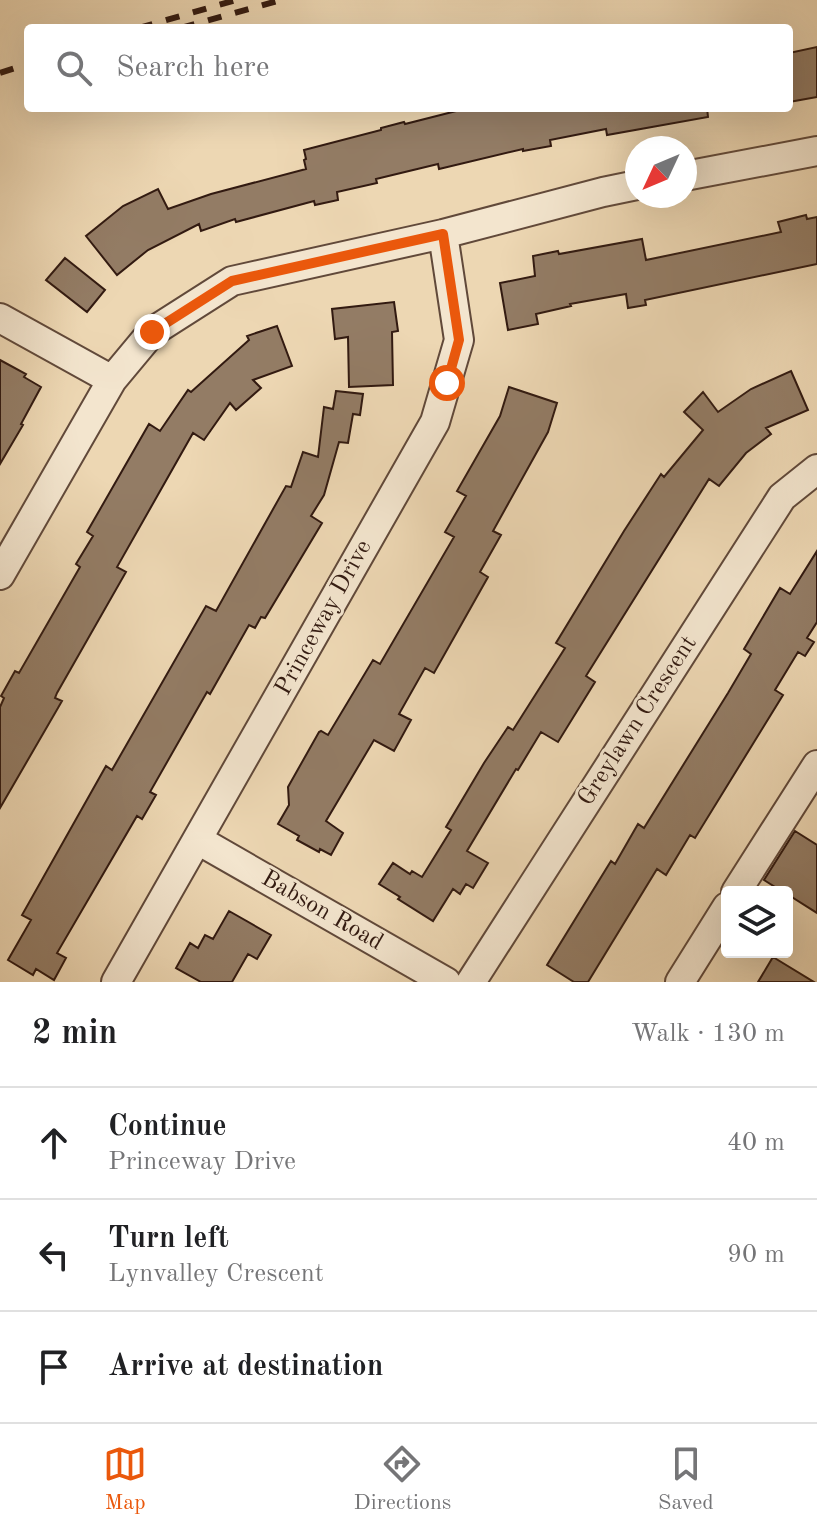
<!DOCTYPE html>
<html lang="en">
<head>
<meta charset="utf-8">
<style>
  body { margin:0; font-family:"Old Standard TT",serif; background:#f6f6f6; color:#202124 }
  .controls { position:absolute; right:24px; bottom:24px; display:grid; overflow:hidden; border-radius:8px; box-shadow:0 8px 32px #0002 }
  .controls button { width:72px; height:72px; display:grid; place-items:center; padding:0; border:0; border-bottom:2px solid #e0e0e0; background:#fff; color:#202124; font:40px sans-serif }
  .compass { position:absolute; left:625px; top:136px; width:72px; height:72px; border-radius:50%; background:#fff; box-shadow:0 8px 32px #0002; rotate:226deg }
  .stop { position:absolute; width:24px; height:24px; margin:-18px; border:6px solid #ea580c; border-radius:50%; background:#fff }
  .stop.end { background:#ea580c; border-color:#fff; box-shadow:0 2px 8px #0008 }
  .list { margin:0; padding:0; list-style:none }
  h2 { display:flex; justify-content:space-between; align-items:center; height:104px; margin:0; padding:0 32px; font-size:34px }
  h2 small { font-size:26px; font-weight:400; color:#757577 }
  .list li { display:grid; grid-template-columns:52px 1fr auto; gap:24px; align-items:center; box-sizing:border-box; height:112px; padding:0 32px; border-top:2px solid #e0e0e0 }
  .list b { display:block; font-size:30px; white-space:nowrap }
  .list p { margin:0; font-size:26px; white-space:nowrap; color:#757577 }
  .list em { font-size:26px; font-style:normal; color:#757577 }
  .icon { flex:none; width:44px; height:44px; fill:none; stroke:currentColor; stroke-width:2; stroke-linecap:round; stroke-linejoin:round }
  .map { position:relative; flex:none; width:817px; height:982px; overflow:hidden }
  .search { position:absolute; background:#fff; box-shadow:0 8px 32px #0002; left:24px; right:24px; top:24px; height:88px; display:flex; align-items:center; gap:20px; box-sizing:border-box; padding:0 28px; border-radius:8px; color:#757577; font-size:30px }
  .sheet { height:440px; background:#fff }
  nav { display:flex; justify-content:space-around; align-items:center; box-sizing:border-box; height:112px; border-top:2px solid #e0e0e0; background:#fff; font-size:22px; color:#757577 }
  nav a { display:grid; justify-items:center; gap:4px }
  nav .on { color:#ea580c }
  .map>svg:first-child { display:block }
</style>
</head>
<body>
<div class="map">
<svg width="817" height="982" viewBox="0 0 817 982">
  <rect width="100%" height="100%" fill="#edd7b3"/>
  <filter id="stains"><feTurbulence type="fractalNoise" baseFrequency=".0025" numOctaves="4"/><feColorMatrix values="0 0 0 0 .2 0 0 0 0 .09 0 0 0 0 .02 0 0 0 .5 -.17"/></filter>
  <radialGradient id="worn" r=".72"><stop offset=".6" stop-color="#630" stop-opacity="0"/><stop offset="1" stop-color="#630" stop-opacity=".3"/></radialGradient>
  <!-- building -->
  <path fill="#937c65" stroke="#321a11" stroke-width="2" d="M817,47V97L789,102V53Z
    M468,108H707L708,117L607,135L606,129L550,140L551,146L523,151V149L439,169L438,164L376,179L377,183L337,192L338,200L315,205L314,201L236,222L235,219L201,231L199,224L148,250L117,275L86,236L123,206L158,189L168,209L211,194L306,169L304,160L306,159L304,150L381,130V128L404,122L405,124Z
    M806,215L807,219L817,217V264L645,300L646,305L628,308L626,294L570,304L571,306L536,314L538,324L508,330L500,283L535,276L533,256L558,251L559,254L642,239L646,260L781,232L778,222Z
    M65,258L105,290L87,312L46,280Z
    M394,302L398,331L392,332L393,385L349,387L348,337L335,339L332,309Z
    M277,326L292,366L253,380L261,388L236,410L230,403L204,440L193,433L117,567L126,572L57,693L55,698L62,701L0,808V707L4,698L1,696L15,671L19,673L80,567L76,564L93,536L87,532L149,424L160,431L188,390L191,392L249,340L247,336Z
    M0,360L26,374L24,377L41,387L21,424L23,425L0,464Z
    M791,371L808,410L766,428L771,434L746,453L719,486L709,479L586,676L595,682L558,742L541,732L518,770L516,769L467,851L488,863L473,888L466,884L460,894L453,889L433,921L398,899L400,897L379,884L393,863L410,874L412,871L422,877L451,830L446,827L484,763L508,727L513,730L565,648L556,643L624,531L661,474L664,477L703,430L684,412L703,392L718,412L751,389Z
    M509,387L557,403L548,432L493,531L501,535L480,572L488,577L434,673L425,668L399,714L411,720L394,751L374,740L326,821L343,833L331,855L320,849L319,852L297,840L299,836L278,824L289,805L288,787L319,732L321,731L328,735L373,660L380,664L454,537L445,532L466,496L457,491L500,416Z
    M336,391L363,394L360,415L353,414L348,443L339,442L324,495L311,516L322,523L265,618L261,617L255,628L249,625L210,694L207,692L150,792L156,795L142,819L137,816L57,953L66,958L54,980L36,969L33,975L8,960L31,920L22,915L106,766L112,770L206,606L216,611L286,486L291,487L303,452L318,457L324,407L333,409Z
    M817,551V622L807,638L814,642L805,656L798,652L775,690L783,695L695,838L690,835L666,875L657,869L588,982H574L547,965L611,861L615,864L638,824L644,828L728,693L751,654L744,649L780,588L790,594Z
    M795,831L817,845V913L787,894V892H783L764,880Z
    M229,911L271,935L257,959L248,954L232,982H201L176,968L190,943L198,948L205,935L213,939Z
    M773,957L814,982H758Z"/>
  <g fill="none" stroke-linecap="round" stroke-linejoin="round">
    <!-- minor casing -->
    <g stroke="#61493a" stroke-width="32">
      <path id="minor" d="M685,176L817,151
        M0,318L112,380
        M0,575L112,380L152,332L232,281L443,234L603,192L637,185
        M198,840L446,982
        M736,892L817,765
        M116,982L435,422L459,340L443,234
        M471,982L782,497L817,469
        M680,982L727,907"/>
    </g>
    <!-- minor -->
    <use href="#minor" stroke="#f3e5ce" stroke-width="28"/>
    <!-- rail -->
    <path stroke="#321a11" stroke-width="6" stroke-dasharray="14 14" stroke-linecap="butt" d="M139,28L236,0
      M181,28L281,0
      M0,73L28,64"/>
  </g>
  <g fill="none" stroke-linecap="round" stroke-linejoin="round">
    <!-- route -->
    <path stroke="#ea580c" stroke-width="10" d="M152,332L232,281L443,234L459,340L447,383"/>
  </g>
  <g text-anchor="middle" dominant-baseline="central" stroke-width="6" stroke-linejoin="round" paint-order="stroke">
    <!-- street labels -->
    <g font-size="24" fill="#321a11" stroke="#f3e5ce">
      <text transform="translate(324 618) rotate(-61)">Princeway Drive</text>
      <text transform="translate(638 721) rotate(-57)">Greylawn Crescent</text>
      <text transform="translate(322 911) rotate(30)">Babson Road</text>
    </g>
  </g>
  <rect width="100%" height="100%" filter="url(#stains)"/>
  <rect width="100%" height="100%" fill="url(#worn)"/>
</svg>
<div class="controls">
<button><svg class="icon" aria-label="layers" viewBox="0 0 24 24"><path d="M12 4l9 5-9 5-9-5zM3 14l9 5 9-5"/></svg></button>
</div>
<svg class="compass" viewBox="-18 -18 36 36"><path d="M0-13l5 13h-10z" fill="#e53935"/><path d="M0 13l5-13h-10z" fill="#757577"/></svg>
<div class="stop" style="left:447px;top:383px"></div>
<div class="stop end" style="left:152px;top:332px"></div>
<div class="search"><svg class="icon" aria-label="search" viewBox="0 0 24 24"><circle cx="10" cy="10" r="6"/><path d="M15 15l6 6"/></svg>Search here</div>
</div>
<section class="sheet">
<h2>2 min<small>Walk · 130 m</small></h2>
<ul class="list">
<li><svg class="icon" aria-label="ahead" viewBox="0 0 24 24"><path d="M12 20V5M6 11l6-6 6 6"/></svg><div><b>Continue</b><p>Princeway Drive</p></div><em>40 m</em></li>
<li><svg class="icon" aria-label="left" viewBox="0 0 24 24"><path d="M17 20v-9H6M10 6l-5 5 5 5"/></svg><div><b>Turn left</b><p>Lynvalley Crescent</p></div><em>90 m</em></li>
<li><svg class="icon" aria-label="arrive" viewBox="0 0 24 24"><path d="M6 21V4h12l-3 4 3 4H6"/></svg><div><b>Arrive at destination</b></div></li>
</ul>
</section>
<nav>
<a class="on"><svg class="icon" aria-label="map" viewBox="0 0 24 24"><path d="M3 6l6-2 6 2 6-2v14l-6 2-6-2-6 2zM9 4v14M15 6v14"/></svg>Map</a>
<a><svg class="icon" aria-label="directions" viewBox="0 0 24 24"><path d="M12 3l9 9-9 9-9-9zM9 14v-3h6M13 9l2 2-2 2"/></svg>Directions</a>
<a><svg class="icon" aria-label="saved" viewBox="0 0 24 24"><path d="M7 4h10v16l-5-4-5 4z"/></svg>Saved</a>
</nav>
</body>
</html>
